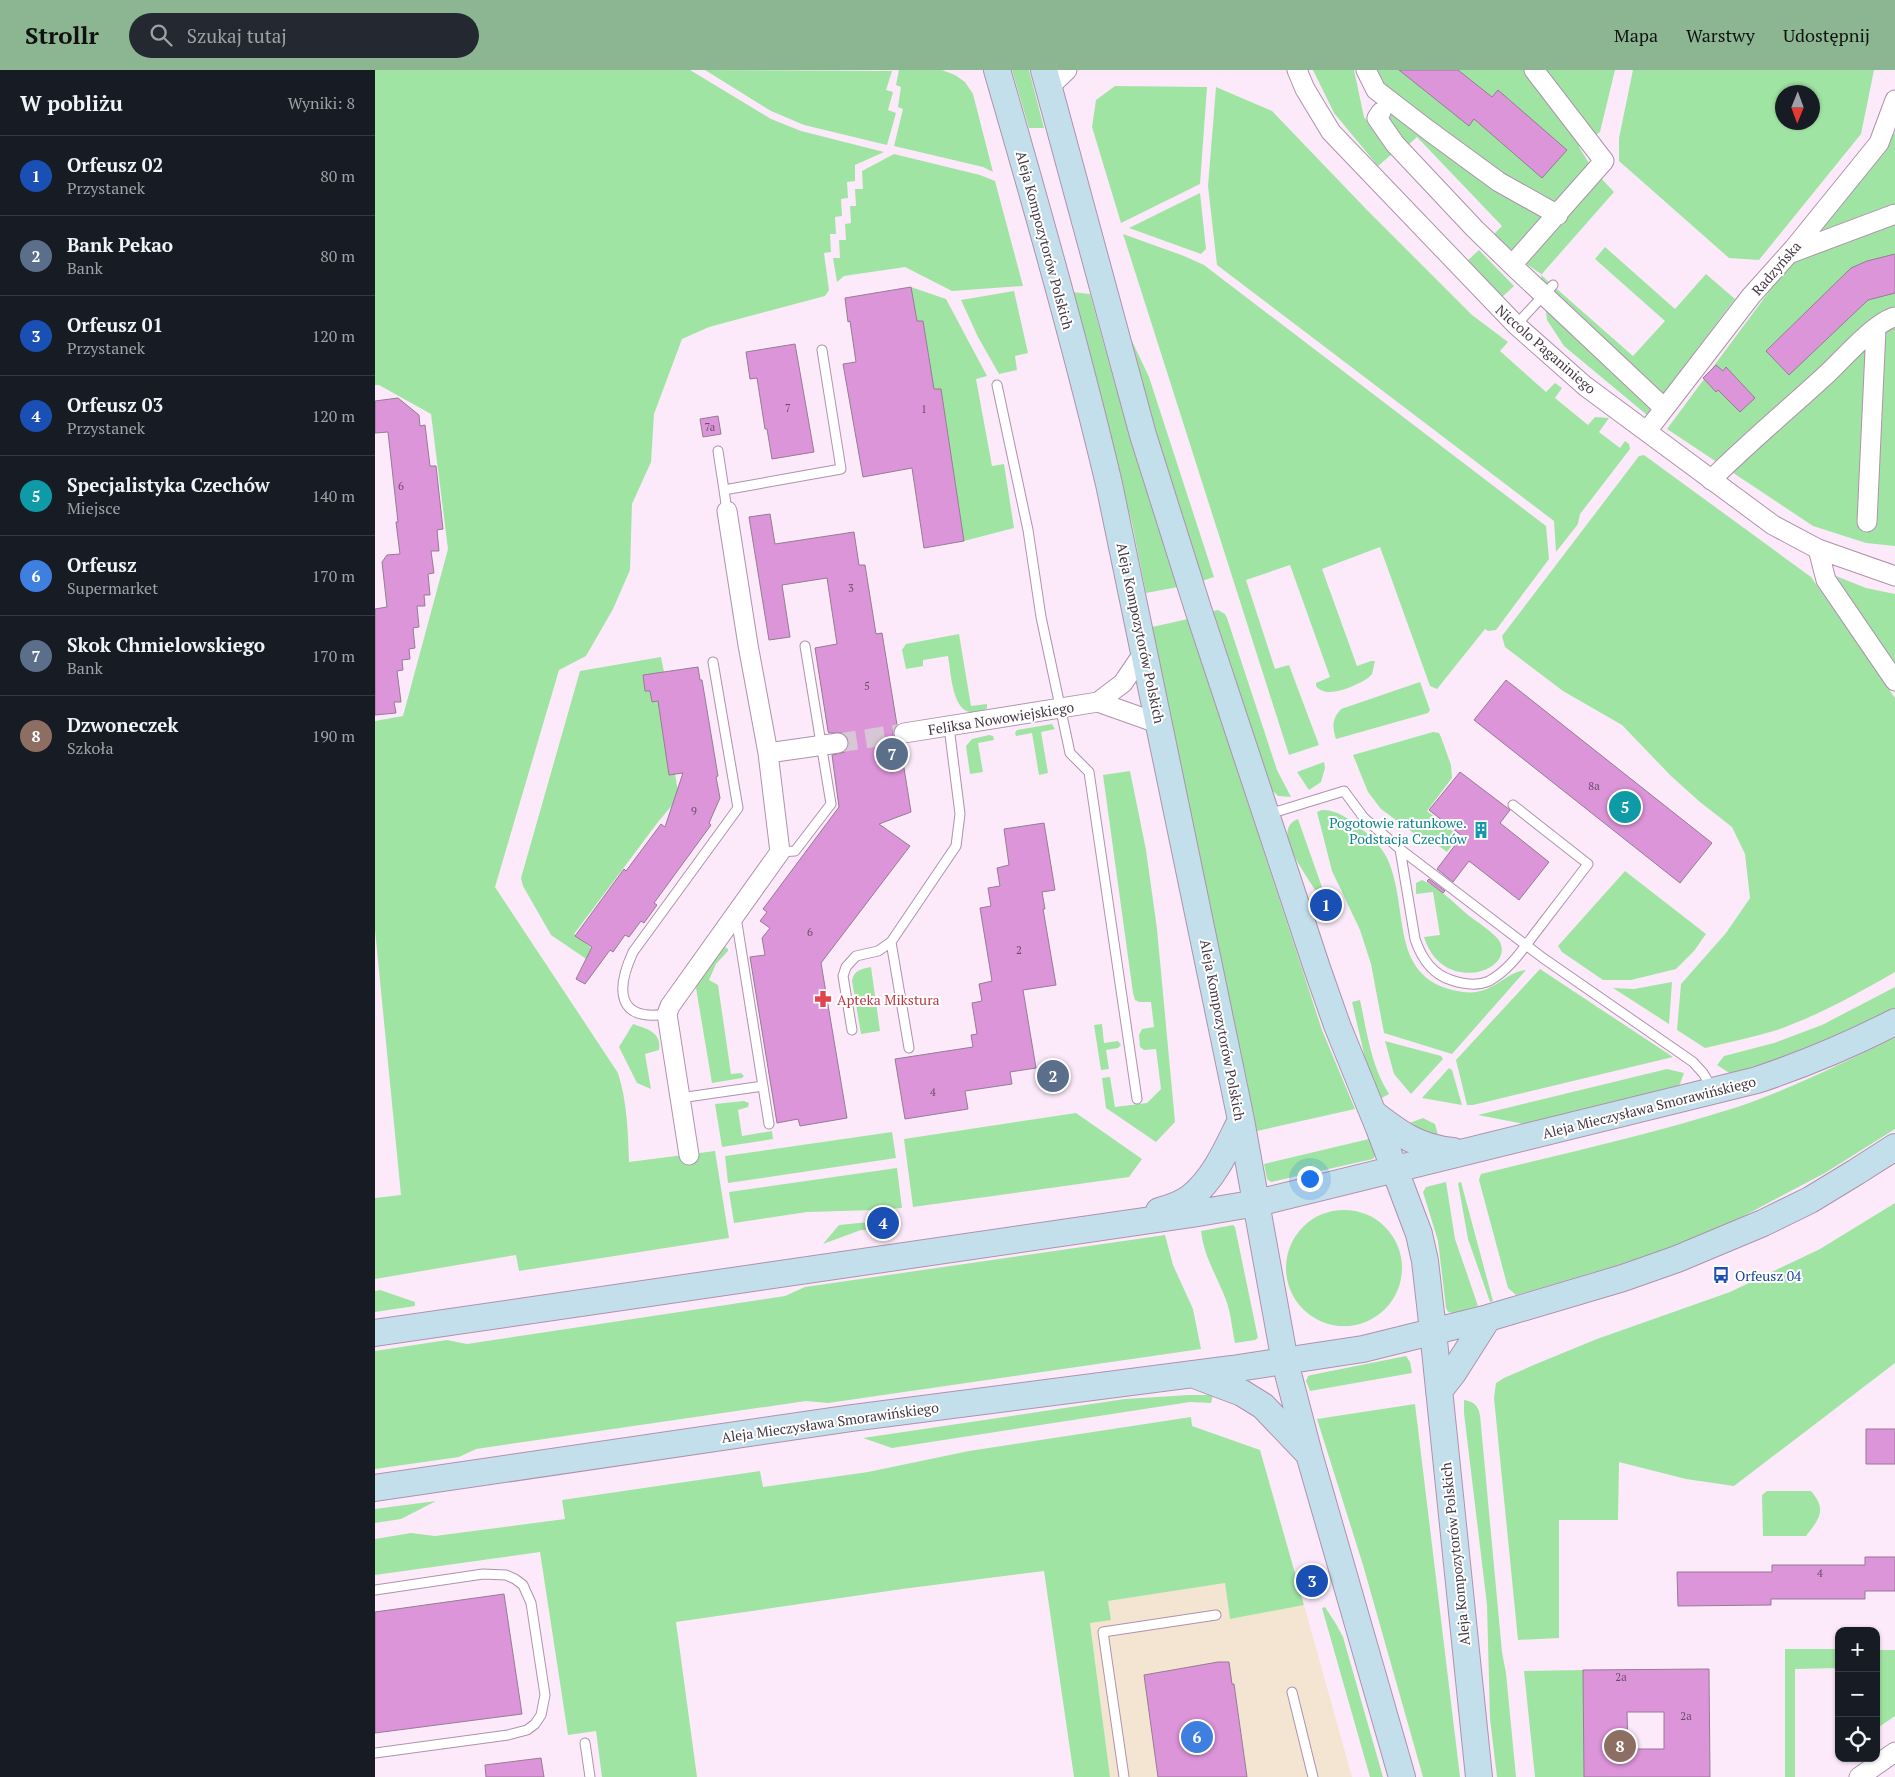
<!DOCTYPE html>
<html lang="pl">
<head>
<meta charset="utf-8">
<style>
  body { margin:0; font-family:"PT Serif",serif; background:#242831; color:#f1f3f6 }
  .controls { position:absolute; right:15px; bottom:15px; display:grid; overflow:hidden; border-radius:10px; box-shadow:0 1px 4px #0004 }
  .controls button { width:45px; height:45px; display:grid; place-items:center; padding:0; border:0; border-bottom:1px solid #363941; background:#171b24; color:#f1f3f6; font:25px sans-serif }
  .compass { position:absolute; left:1400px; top:15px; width:45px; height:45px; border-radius:50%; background:#171b24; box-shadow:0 1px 4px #0004; rotate:181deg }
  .you { position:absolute; left:934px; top:1108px; width:18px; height:18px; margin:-12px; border:4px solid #fff; border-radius:50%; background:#1a73e8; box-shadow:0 0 0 8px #1a73e833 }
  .badge { display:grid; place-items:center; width:32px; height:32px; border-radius:50%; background:#8bb691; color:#fff; font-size:16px; font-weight:700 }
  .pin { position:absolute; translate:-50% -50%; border:2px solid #fff; box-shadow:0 1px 5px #0006 }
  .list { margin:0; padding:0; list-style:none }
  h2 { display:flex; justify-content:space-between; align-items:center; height:65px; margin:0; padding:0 20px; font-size:21px }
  h2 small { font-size:16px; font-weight:400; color:#9ea1a6 }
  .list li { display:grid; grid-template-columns:32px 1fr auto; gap:15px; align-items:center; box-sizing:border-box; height:80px; padding:0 20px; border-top:1px solid #363941 }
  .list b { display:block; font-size:19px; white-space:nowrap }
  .list p { margin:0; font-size:16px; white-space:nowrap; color:#9ea1a6 }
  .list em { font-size:16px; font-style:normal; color:#9ea1a6 }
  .icon { flex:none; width:28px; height:28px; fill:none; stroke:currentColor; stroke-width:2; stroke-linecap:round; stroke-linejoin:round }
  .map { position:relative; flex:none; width:1520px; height:1707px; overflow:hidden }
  header { display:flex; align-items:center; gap:30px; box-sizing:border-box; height:70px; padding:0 25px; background:#8bb691; color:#111 }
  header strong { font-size:24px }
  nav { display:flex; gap:28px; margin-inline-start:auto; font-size:18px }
  .search { width:350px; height:45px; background:#242831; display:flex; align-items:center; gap:12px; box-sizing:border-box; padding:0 18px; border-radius:28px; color:#9ea1a6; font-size:19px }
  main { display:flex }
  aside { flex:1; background:#171b24 }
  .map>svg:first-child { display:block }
</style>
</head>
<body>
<header>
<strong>Strollr</strong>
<div class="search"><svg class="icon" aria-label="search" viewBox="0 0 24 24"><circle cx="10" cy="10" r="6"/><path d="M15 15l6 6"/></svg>Szukaj tutaj</div>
<nav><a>Mapa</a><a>Warstwy</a><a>Udostępnij</a></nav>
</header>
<main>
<aside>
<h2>W pobliżu<small>Wyniki: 8</small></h2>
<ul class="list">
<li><span class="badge" style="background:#1a4fb4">1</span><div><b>Orfeusz 02</b><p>Przystanek</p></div><em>80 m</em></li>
<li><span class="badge" style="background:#5c6f8a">2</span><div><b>Bank Pekao</b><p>Bank</p></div><em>80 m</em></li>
<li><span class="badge" style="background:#1a4fb4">3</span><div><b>Orfeusz 01</b><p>Przystanek</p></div><em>120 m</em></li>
<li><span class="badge" style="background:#1a4fb4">4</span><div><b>Orfeusz 03</b><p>Przystanek</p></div><em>120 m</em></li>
<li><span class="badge" style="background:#0f9aa8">5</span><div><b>Specjalistyka Czechów</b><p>Miejsce</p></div><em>140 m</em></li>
<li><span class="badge" style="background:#3f7fe0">6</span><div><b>Orfeusz</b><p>Supermarket</p></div><em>170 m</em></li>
<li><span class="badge" style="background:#5c6f8a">7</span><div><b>Skok Chmielowskiego</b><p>Bank</p></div><em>170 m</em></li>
<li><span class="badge" style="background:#8d6e63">8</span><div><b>Dzwoneczek</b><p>Szkoła</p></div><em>190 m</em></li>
</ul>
</aside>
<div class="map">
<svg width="1520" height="1707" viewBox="0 0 1520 1707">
  <rect width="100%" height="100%" fill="#fceafa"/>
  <!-- commercial -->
  <path fill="#f4e4d2" d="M850,1513L855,1549L929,1535L977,1707H735L715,1552L736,1549L733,1531Z"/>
  <!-- green -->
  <path fill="#a0e4a3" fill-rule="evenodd" d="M0,0H315L396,49L426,61L509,82L480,95V111L472,112L473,128L466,129L467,146L460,147L461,164H455L456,182L449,183L454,220L450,226L334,257L307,269L279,344L276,392L257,434L255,500L238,539L211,586L184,600L120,817L243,1003C252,1031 253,1062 254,1092L340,1081L354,1168L144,1201L141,1185L0,1209V1128L26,1125L0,860V651L28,646L73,479L56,344L4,315H0Z
    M330,0L517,1L511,20L518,22L513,40L521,43L512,75L429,55L396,41Z
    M524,0H567L580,5L590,12L598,24L618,102L608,97L519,76L528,39L523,37L526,17L521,15Z
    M637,0H654L669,58H654Z
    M938,0H979L989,47L1017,84L1003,96L959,43Z
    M997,0H1240L1225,62L1204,77L1217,98L1182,137L1131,110L1017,25Z
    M1258,0H1499L1486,64L1384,190L1354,188L1244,91V68ZM1408,22H1438V52H1408Z
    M740,16L832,17L825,114L746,153L717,57L721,30Z
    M841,17L897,41L992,140L1097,245L1133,272L1125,281L1171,322L1180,313L1187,318L1180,328L1213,355L1220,347L1234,348L1224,362L1245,378L1250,371L1254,374L1255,379L1205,444L1203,454L1181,482L1179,451L842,195L833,116Z
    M1017,38L1175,146L1139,184L1118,165L1127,156L1042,67L1030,78L1008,49Z
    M1520,62V476L1491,473L1438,456L1292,359L1410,200Z
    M519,84L605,105L620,111L648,216L577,221L530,197L469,206L462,212L458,188H465L464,170H471L470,154L476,153L475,136H481L480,119H488L487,101Z
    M1224,106L1239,122L1166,205L1258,286L1290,251L1220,189L1230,177L1300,239L1331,204L1360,229L1272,345L1189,276L1172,250L1166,204L1147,191Z
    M825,123L831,179L826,184L754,158Z
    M748,164L809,186L829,195L1171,456L1174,489L1121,560L1113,561L1110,559L1062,619L1055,616L1005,477L947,499L982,596L996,591H1000L997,604L993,608C981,616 951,630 941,616V613L955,607L915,495L871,510L900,599L914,595L944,675L914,685Z
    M1104,180L1139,216L1126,228L1091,192Z
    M536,217L571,229L612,306L601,309L617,396L629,394L639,458L589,471L566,319H559L548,251H542Z
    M639,221L653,283L640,286L642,300L624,304L603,267L586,230Z
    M697,222L715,224L741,318L803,517L771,523L757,453Z
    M756,269L774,307L839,507L827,511L777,356Z
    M1269,385L1436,507L1520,628V902C1482,924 1444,945 1402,960C1379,967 1354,972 1330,978L1302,960L1306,914L1351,863L1375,828L1370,784L1357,757L1325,732L1296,706L1247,655L1188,621L1130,577L1127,566L1264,386Z
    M1461,506L1491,518L1520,524V595Z
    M843,540L850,544L852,548L902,700L916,727L903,726L896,719L838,541Z
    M813,549L947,960L980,1039L882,1061L777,557Z
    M584,564L596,636L612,634V638C609,641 606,641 601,642C577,647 576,602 573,586L548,590V596L531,599L527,580L531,574Z
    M286,587L289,602L268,605L270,621H275L277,632L285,631L294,705L300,704L304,727L283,752L199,864L229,888L223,897L176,865L148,816L146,808L205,601Z
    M1045,612L1055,640L1053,643L961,669C957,657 957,649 966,639Z
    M677,654L680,659L666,662L673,703L664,705L657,663L641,666L640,663L642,660Z
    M1058,662L1064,663L1066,667L1076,695L1077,708L1052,741L1084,766L1072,782L1056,770H1048L1006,739L993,722L978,685Z
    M614,665L618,666L619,670L603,673L608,702L595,704L591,676L597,669Z
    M949,692L950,698L946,712L934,720L922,702Z
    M755,701L771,780L782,859L800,1052L781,1072L731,1038L727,1008L735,1007L740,1037L772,1033L786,1019L781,979L769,980L765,977L764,965L767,959L779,957L776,932H764L760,930L758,923L728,705Z
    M947,740C963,740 972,748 984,757C995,765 1006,776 1012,788C1036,839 1011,911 1088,922C1118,926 1129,902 1151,900L1077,984L1009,963L996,894L985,860L957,801L942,742Z
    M923,749L948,820L941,822C933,806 894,760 923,749Z
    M1250,801L1331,864L1319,881L1301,899L1256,910H1228L1187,882L1183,876Z
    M1047,810C1064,817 1079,833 1093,845C1101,851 1121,864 1125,872C1139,902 1067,925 1049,867L1065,865L1058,822L1041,824V813Z
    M349,876L353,879V881L341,894L334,910L343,915L356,1004L366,1003L369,1006L367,1008L337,1013L321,918L322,914Z
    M496,897L505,961L486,964L477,911C479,900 486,899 496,897Z
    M1165,899L1298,987L1098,1035H1092L1081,990Z
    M1297,912L1294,954L1238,918L1259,919Z
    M1520,917V938L1455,971L1410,989L1356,1004L1342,995L1349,986L1399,973L1447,955Z
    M985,930C992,962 996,996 1014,1024L1005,1029L993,1001L977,932Z
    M258,954C272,959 287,962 284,980L270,984L276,1019L262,1013L244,977Z
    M727,954L729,973L743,971L746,975L743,978L731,980L734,999L726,1000L719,955Z
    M1520,968V1059L1450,1103L1361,1150L1301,1178L1141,1225L1133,1218L1104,1110L1106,1104C1190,1083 1274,1065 1356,1039C1413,1021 1466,993 1520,968Z
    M1010,971L1066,986L1068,989L1036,1024L1019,1004Z
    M1074,998L1077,1000L1087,1035L1047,1028Z
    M1292,999L1309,1003L1305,1014L1300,1018L1149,1054L1103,1045Z
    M369,1031L374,1033L373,1037L363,1040L367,1066L397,1061L398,1069L347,1077L340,1034Z
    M701,1043L767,1089L754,1107L538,1137L529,1069Z
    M1048,1048L1060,1054L1064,1069L1029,1055Z
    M517,1062L521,1088L353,1113L350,1086Z
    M994,1069L1000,1086L998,1089L896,1112L892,1109L889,1094Z
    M522,1098L527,1138L500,1140L432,1142L359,1153L354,1122Z
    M1071,1112L1080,1169L1103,1236L1078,1243L1073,1242L1071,1238L1063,1171L1048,1122L1051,1117Z
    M1086,1112L1118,1231L1115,1232L1093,1169L1083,1113Z
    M1520,1133V1293L1359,1416L1311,1409L1244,1392L1243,1450H1184V1568L1143,1570L1119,1328L1121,1313L1129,1308L1161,1294L1222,1269L1355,1222L1445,1179Z
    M911 1198a58 58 0 1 1 116 0a58 58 0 1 1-116 0Z
    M494,1152L495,1160H486L448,1174L464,1155Z
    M858,1155L860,1157L883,1268L880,1270L860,1273C857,1259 856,1243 851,1230C842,1206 829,1187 826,1161Z
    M790,1165L798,1195L818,1239L826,1279L453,1333L431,1331L101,1379L84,1387L0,1399V1281L72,1270L92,1274L410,1226L430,1217Z
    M5,1220L40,1232V1236L0,1242V1221Z
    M1031,1286L1035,1292L1037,1303L935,1321L931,1311L933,1306L936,1305Z
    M814,1325H838L836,1333L815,1332L517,1378L488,1368L750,1329Z
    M1089,1330C1099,1332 1103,1335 1105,1345L1127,1582L1131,1603L1141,1707H1122L1115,1649L1112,1535L1089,1343Z
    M1040,1334L1085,1707H1048L988,1495L942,1349Z
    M816,1347L817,1356L885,1380L929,1535L855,1549L850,1513L733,1531L736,1550L715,1553L735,1707H699L669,1501L527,1519L301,1552L322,1707H227L221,1661L193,1665L165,1482L0,1505V1469L36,1463L60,1466L190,1449L187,1430L385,1401L388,1417L493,1402L594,1381Z
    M1392,1421H1436C1452,1440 1445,1448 1431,1466H1388L1387,1425Z
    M61,1431L26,1449L0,1453V1439Z
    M950,1537L961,1554L968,1567L1008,1707H995L947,1538Z
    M1410,1579H1464V1598L1420,1599V1707H1410Z
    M1501,1580H1520V1646L1501,1659Z
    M1208,1600L1209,1707H1160L1149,1601Z"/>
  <!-- building -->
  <path fill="#dd95d9" stroke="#967b94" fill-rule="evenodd" d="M1024,0H1083L1117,27L1123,20L1192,80L1167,108L1099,49L1094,56Z
    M1520,184V223L1493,230L1414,305L1391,281L1476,198L1492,191Z
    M536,217L542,251H548L559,319H566L589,471L549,478L537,398L488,407L468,294L481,292L475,251L473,252L470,228Z
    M420,274L439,382L397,389L392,359H390L382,308L375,309L371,282Z
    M1341,295L1348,301L1351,297L1380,328L1365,342L1343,320L1341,322L1328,308Z
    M23,328L44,345L45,356L50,355L55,396H61L68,459L62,460L64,481H56L59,503L53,504L55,525H49L50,536H42L44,557L38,558L40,578L34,579L35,589L27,590L28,600L22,601L26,632H19L21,643L0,645V539L12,537L7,492L12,485L25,484L21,452H23L13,362L0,363V331Z
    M343,346L346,364L328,367L325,349Z
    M395,444L400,474L479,462L484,495H490L501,564L507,563L522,655L518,659V665L525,673L536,742L504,754L535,776L446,893L472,1048L425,1056L423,1049L402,1053L375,887L390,885L387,868L395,858L385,851L392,842L388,839L464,737L457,685L470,682L473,678L474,672L472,666L468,663H454L453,661L440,578L462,574L452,508L407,515L415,567L394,570L374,447Z
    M323,597L325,610H327L343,706L341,707L345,728L334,753L336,755L279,833L282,835L269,853L266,851L254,867L250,865L238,882L235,880L210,914L201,909L217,877L200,866L249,799L251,801L286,754L290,757L308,703L294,705L283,631L277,632L275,621H270L268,605Z
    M1131,610L1337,773L1305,813L1099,650Z
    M1085,702L1135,740L1125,753L1174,792L1144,830L1094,791L1078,812L1062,799L1087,766L1054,740Z
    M669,753L680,820L667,822L670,839H668L681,915L648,920L661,998L635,1002L637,1014L590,1021L593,1039L530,1049L520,989L598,977L596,965L602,964L597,933L607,931L604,914L617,911L605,838L616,836L613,818L625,816L622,798L634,795L629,759Z
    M1054,809L1070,821L1068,823L1052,811Z
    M1491,1359H1520V1394H1491Z
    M1490,1487H1520V1521H1490V1529H1396V1535L1303,1536L1302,1502H1397V1495H1490Z
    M129,1524L147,1644L0,1663V1542Z
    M843,1592H854L857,1614H859L872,1707H783L769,1605Z
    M1334,1599L1335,1707H1209L1208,1600ZM1252,1642H1289V1679H1253Z
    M166,1688L169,1707H111L110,1695Z"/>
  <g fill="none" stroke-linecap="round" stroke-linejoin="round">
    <!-- street-tunnel -->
    <path stroke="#d7c6d5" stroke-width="19" stroke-dasharray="19 9" stroke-linecap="butt" d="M463,673L529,663"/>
    <!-- lane casing -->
    <g stroke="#ae92ac" stroke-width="11">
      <path id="lane" d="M1141,255L1178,215
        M622,315L653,460L666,547L695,683L714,702L762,1029
        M343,381L349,420
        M352,441L349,420L466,399L447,280
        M894,744L969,721L989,748L1025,779L1168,888L1318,992L1328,1003L1337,1018
        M1025,779L1040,869C1046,887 1057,904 1076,910C1088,914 1103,916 1114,911C1136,899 1149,877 1164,858C1180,837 1197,815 1213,794L1138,735
        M405,782L420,781L456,734L430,576
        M361,847L394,1054
        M292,944C241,952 241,919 258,882L363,738L338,592
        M477,960L468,906L471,897L481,886L503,881L516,872
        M534,978L516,872L581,776L585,744L574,657
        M305,1028L388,1016
        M0,1520L108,1504L131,1505L140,1509L148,1515L156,1533L170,1625L166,1645L160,1654L152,1660L133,1665L0,1683
        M917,1622L938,1707
        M210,1673L215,1707
        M749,1707L728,1562L841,1545"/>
    </g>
    <!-- street casing -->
    <g stroke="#ae92ac" stroke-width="21">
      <path id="street" d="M922,0L930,19L956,62L1141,255L1210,316L1398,455L1443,479L1520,506
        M991,0L1001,20L1053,60L1124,112L1183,145
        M1159,0L1229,91L1137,195L1289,338
        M674,17L692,0
        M1006,42L1002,48L1020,74L1099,158L1137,195
        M1416,183L1520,144
        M1272,361L1376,226L1419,178L1504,73L1520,30
        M1336,410C1373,373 1414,339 1453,303C1468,289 1501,251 1520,247
        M352,441L373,575L393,683L463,673
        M1492,452L1501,259
        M1443,479L1451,510L1520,611
        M723,632L785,654
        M529,663L723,632L748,613L769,582
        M314,1085L292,944L295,936L405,782L393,683
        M1484,1707L1520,1682"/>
    </g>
    <!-- secondary casing -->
    <g stroke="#ae92ac" stroke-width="28">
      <path id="secondary" d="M622,0C662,137 701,275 734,414L866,1050L910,1292L934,1384L1027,1707
        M669,0L768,365L823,539L942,898L962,955L1004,1058L1044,1164L1050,1191L1058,1261L1104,1707
        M998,1043C1025,1064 1044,1078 1078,1081
        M784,1141C795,1138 807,1134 816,1127C840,1108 853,1076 866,1050
        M0,1263L817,1144L882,1133L1382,1010C1430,994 1475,975 1520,952
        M822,1306L867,1323L888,1336L932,1382
        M1064,1321L1078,1303L1113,1248
        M0,1418L477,1348L857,1299L988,1279L1113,1248L1248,1208L1302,1189L1388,1153L1435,1130L1481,1102L1520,1077"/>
    </g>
    <!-- lane -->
    <use href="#lane" stroke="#fff" stroke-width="9"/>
    <!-- street -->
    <use href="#street" stroke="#fff" stroke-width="19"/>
    <!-- secondary -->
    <use href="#secondary" stroke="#c4dfec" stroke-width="26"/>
  </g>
  <!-- icons -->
  <defs>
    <g id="building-bare" transform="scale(1.35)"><path d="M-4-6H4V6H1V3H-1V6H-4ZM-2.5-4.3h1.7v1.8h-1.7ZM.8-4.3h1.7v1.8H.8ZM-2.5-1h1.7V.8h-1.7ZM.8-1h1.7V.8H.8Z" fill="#0f9aa8" stroke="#fff" stroke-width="2.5" paint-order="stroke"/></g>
    <g id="pharmacy-bare" transform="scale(1.35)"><path d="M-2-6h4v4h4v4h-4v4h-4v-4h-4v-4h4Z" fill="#e0444e" stroke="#fff" stroke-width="2.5" paint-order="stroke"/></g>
    <g id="bus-bare" transform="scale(1.35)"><path d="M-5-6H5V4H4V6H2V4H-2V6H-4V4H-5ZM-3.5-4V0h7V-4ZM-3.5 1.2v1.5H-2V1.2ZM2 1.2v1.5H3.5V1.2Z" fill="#1a4fb4" stroke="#fff" stroke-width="2.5" paint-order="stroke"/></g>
  </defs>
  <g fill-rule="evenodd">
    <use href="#building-bare" x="1106" y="760"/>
    <use href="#pharmacy-bare" x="448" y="929"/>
    <use href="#bus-bare" x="1346" y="1205"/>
  </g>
  <g text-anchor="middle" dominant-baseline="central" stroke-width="4" stroke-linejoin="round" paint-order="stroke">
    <!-- number labels -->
    <g font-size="11" fill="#6a4e68">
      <text x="413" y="338">7</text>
      <text x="549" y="339">1</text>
      <text x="335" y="357">7a</text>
      <text x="26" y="416">6</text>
      <text x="476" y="518">3</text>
      <text x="492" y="616">5</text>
      <text x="1219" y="716">8a</text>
      <text x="319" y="741">9</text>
      <text x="435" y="862">6</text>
      <text x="644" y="880">2</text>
      <text x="558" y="1022">4</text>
      <text x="1445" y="1503">4</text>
      <text x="1246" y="1607">2a</text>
      <text x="1311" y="1646">2a</text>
    </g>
    <!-- street labels -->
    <g font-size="14" fill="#433742" stroke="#fff">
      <text transform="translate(670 170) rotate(75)">Aleja Kompozytorów Polskich</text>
      <text transform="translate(1401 198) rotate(-49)">Radzyńska</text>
      <text transform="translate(1171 279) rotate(41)">Niccolo Paganiniego</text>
      <text transform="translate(766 563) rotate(78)">Aleja Kompozytorów Polskich</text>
      <text transform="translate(626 648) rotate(-9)">Feliksa Nowowiejskiego</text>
      <text transform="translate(848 960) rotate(79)">Aleja Kompozytorów Polskich</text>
      <text transform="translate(1274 1037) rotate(-14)">Aleja Mieczysława Smorawińskiego</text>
      <text transform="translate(455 1352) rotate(-8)">Aleja Mieczysława Smorawińskiego</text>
      <text transform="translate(1080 1484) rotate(-96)">Aleja Kompozytorów Polskich</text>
    </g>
    <!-- culture labels -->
    <g font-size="14" fill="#0d838f" stroke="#fff" text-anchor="end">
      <text x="1092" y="752">Pogotowie ratunkowe.<tspan x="1092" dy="16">Podstacja Czechów</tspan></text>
    </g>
    <!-- health labels -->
    <g font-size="14" fill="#be3a42" stroke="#fff" text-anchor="start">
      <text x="462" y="929">Apteka Mikstura</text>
    </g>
    <!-- transit labels -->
    <g font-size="14" fill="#164399" stroke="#fff" text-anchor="start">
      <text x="1360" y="1205">Orfeusz 04</text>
    </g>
  </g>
</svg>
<div class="controls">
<button>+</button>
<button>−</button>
<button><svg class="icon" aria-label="locate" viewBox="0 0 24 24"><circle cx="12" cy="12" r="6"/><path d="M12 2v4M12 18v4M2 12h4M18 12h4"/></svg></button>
</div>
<svg class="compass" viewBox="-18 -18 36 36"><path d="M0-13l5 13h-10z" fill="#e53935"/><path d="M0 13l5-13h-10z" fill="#9ea1a6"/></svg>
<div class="you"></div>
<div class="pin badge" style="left:951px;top:835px;background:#1a4fb4">1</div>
<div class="pin badge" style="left:678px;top:1006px;background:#5c6f8a">2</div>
<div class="pin badge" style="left:937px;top:1511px;background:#1a4fb4">3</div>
<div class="pin badge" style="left:508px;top:1153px;background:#1a4fb4">4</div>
<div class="pin badge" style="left:1250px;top:737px;background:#0f9aa8">5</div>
<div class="pin badge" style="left:822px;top:1667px;background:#3f7fe0">6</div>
<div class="pin badge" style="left:517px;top:684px;background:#5c6f8a">7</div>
<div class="pin badge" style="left:1245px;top:1676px;background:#8d6e63">8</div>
</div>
</main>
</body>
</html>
